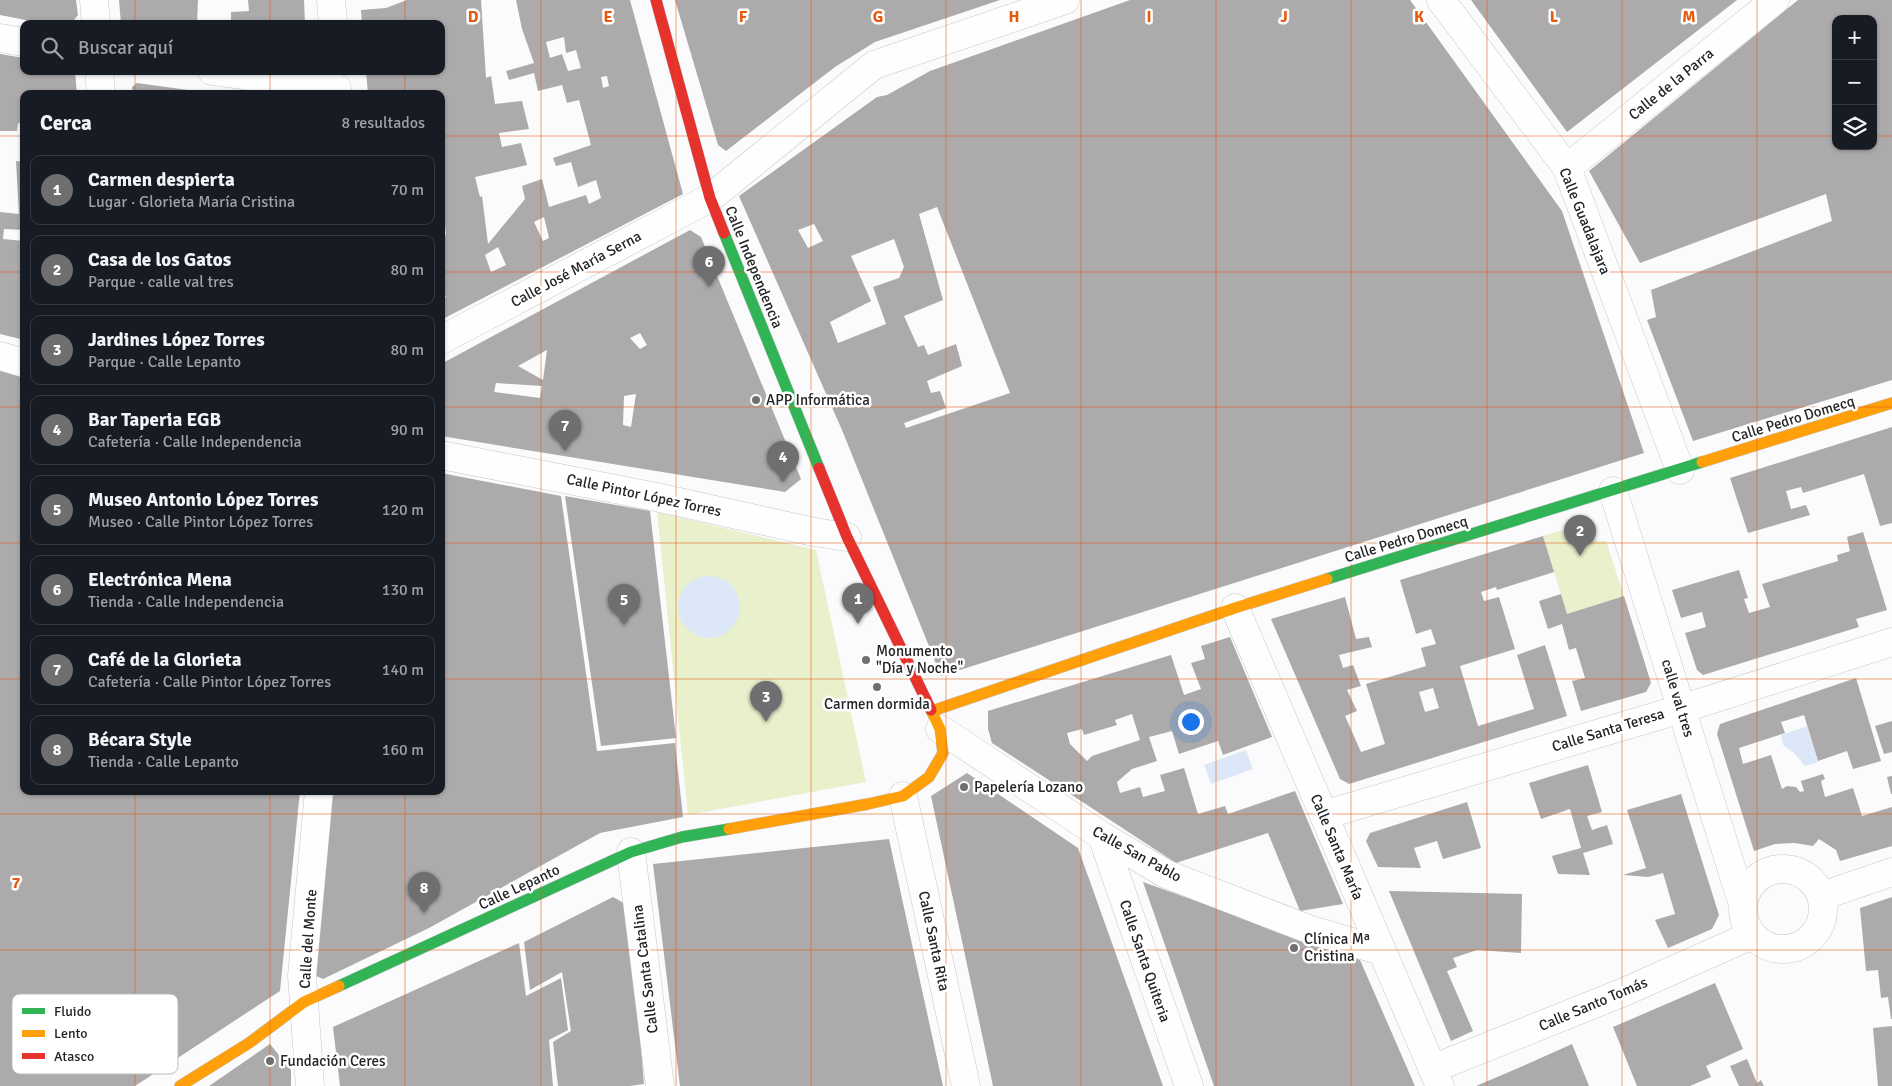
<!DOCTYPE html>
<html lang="es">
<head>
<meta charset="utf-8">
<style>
  body { margin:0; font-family:Signika,sans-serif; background:#20242c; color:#f1f3f6 }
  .controls { position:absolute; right:15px; top:15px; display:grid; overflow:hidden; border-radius:10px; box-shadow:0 1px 4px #0004 }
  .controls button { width:45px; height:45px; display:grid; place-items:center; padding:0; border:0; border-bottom:1px solid #363941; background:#171b24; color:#f1f3f6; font:25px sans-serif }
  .you { position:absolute; left:1190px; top:721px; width:18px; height:18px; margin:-12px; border:4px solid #fff; border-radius:50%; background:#1a73e8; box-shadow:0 0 0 8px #1a73e833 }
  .badge { display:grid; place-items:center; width:32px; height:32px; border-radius:50%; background:#6f6f72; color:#fff; font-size:16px; font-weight:700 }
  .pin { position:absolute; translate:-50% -41px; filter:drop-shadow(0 1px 2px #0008) }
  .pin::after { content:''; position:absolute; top:26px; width:18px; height:15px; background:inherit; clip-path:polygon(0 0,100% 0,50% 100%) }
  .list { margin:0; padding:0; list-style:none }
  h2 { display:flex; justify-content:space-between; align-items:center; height:65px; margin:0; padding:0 20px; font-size:21px }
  h2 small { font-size:16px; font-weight:400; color:#9ea1a6 }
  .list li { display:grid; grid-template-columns:32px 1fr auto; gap:15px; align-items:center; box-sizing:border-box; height:70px; margin:0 10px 10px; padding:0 10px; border:1px solid #363941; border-radius:10px }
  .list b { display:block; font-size:19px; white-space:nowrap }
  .list p { margin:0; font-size:16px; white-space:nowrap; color:#9ea1a6 }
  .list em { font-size:16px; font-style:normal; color:#9ea1a6 }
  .icon { flex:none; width:28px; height:28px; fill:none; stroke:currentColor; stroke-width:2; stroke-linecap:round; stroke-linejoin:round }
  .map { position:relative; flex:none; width:1892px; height:1086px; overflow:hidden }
  .search { position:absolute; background:#171b24; box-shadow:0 1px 4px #0004; left:20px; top:20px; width:425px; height:55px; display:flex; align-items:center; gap:12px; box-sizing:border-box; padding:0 18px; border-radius:10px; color:#9ea1a6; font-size:19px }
  .panel { position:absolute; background:#171b24; box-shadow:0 1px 4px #0004; left:20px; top:90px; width:425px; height:705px; border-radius:10px }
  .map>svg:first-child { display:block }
</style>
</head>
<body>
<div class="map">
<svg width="1892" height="1086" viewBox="0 0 1892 1086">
  <rect width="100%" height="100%" fill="#fbfbfd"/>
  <!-- green -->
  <path fill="#e9f0cc" d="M657,512L816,550L866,782L688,815Z
    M1582,524L1592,540L1606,541L1624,596L1567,614L1543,536Z"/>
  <!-- water -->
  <path fill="#dce7f7" d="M678 607a31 31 0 1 1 62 0a31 31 0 1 1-62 0Z
    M1807,726L1818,762L1805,766L1795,754L1783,745L1781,735Z
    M1246,750L1253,769L1211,784L1204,765Z"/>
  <!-- building -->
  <path fill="#acaaaa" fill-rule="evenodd" d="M0,0H76L78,15L71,24H46L0,15Z
    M119,0H198L197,24H121Z
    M248,0H304L305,24H231V12L249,11Z
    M407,0H481L486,78L491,76L495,104L522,101L529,129L499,133L502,147L521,143L527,165L475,177L480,197L482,196L488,244L525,199L522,186L542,179L549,207L586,195L589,204L601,198L596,180L578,187L571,162L556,166L553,158L591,145L579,100L567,103L562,85L538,91L534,73L509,80L506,71L534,63L522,29L516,0H630L683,194L441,320V300L446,297L441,287V236L446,235L444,214L441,215V94H368L366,71H441V24H362L361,10L386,8ZM564,37L566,53L576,50L581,68L568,71L562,54L550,58L546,42ZM607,76L609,86L603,88L601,77ZM544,217L549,238L543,241L534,222ZM498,247L506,265L491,272L485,255Z
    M675,0H1000L875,42L835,67L726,151L718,145Z
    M1130,0H1410L1562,211L1644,453L941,676L842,430L739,196L877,97L887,95L930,71ZM937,207L1010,393L906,428L904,423L946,408L940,391L931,393L927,381L962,366L956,344L928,355L924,345L918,347L904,316L943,300L919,214ZM814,224L823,241L808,248L798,230ZM894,239L904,267L899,278L873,287L886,324L838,343L830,322L871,301L851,256Z
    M1471,0H1737L1567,132Z
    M1798,0H1892V380L1693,441L1647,320L1656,317L1651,290L1832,221L1826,194L1640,263L1589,171ZM1836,19H1873V146H1836Z
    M0,54L24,58V71H75L77,94H24V124L18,123L17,131H0Z
    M137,83L210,93V94H132V87Z
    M16,161L24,162V230L4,229L3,239L24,241V340L0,334V212L19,214Z
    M690,230L701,237L801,479L785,492L441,436V364ZM640,333L647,345L640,349L630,338ZM547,350L543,380L518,366ZM496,383L542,386L540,398L494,392ZM636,394L631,427L623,425L624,396Z
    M0,369L24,376V791H300L280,991L135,1086H0Z
    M1892,427V523L1880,526L1864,474L1803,493L1801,487L1786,491L1791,509L1806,505L1810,515L1748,533L1730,478Z
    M441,473L561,496L597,751L675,743L683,817L600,833L429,928L323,979L316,976L331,791H441Z
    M565,496L650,511L676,738L601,746Z
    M1863,532L1887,610L1856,619L1859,627L1703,675L1697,670L1685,633L1706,627L1702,612L1681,618L1672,590L1739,570L1748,598L1744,599L1749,613L1770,607L1762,584L1838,561L1837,555L1850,551L1847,537Z
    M1543,536L1554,572L1497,590L1496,587L1481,592L1484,601L1499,597L1515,649L1460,666L1478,726L1534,709L1517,655L1545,645L1567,716L1349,784L1340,779L1271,619L1345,597L1356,639L1369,637L1372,647L1339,655L1343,668L1353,665L1361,686L1347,690L1357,711L1345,716L1361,752L1385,744L1366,684L1426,666L1421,648L1436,644L1431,629L1416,634L1400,580ZM1433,688L1439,708L1425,712L1419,692Z
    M1561,594L1567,614L1624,596L1651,683L1646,692L1581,711L1572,681L1585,678L1576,648L1569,650L1562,624L1548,629L1539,601Z
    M1230,637L1272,737L1223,755L1218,741L1179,754L1172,731L1149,737L1157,761L1132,769L1117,782L1120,793L1140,787L1143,797L1165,791L1160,775L1184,768L1198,814L1225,806L1228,814L1295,791L1343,904L1300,911L1268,833L1176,863L992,743L988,729V711L1171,655L1184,695L1201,689L1191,663L1205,659L1201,646ZM1132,714L1140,740L1092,756L1087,761L1070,744L1067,733L1082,729L1084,735L1117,725L1115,720Z
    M1856,678L1881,761L1853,769L1847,751L1818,761L1804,715L1781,722L1785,733L1739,748L1743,764L1771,755L1782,789L1787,786L1796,787L1800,792L1804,791L1801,781L1823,774L1825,779L1821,781L1825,797L1853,788L1862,816L1892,807V846L1840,861L1836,850L1819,839L1813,846L1794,843L1775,844L1754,851L1717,734L1720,724Z
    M1892,721V752L1884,754L1875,726Z
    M1588,765L1602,812L1587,816L1592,830L1607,825L1613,844L1583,853L1590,875L1558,874L1552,856L1581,848L1570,809L1541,819L1529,783Z
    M967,773L1078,848L1163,1086H993L931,796Z
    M1892,776V794H1891L1887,777Z
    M1681,794L1719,915L1712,929L1668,948L1655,920L1675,914L1663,873L1648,877L1623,875L1646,868L1627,810Z
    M1467,802L1481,848L1443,859L1437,841L1414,848L1421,868L1378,867L1366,841L1370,833Z
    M889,839L943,1086H680L653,864Z
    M1143,882L1360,960L1415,1086H1214Z
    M1389,891L1522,894L1521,953L1477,950L1453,958L1457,967L1447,971L1473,1031L1451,1041Z
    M613,897L629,906L644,1084L630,1086H558L553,1042L571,1031L562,972L530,990L524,942Z
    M1892,897V1019H1891L1888,997L1881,998L1878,970L1866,971L1860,908Z
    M519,943L526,996L561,978L568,1030L549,1040L553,1086H340L333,1027Z
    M1715,983L1743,1049L1706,1066L1711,1077L1690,1086H1637L1613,1027Z
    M1892,1026V1086H1878L1873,1028Z
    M270,1044L291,1070V1086H209Z
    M1572,1044L1589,1086H1476L1523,1066Z
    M1747,1059L1757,1083L1761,1080L1764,1086H1739L1730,1066Z"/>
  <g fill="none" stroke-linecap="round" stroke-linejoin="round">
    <!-- street casing -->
    <g stroke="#c7c7ca" stroke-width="29">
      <path id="street" d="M94,0L96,24
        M331,0L333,24
        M1441,0L1567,168L1680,470
        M0,38L24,42
        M99,71L101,94
        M212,71L337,88
        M1567,168L1775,0
        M441,340L710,198L874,65L1065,0
        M0,356L24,363
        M441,455L656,497L814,532L847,537
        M1613,491L1743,905
        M1235,608L1440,1086
        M940,729L1102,836L1166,874L1311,930L1382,951
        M903,796L966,1086
        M1324,815L1681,709L1892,642
        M1102,836L1189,1086
        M631,852L660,1086
        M1743 909a40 40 0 1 1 80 0a40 40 0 1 1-80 0Z
        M1822,896L1892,872
        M1432,1069L1624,992L1752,935
        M310,1086L302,976L319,791"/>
    </g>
    <!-- fast casing -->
    <g stroke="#c7c7ca" stroke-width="12">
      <path id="fast" d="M724,233L819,468
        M1327,579L1702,462
        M339,986L631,852L682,837L729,829"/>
    </g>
    <!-- slow casing -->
    <g stroke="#c7c7ca" stroke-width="12">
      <path id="slow" d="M1702,462L1892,403
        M932,711L1235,608L1327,579
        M729,829L868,804L903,796L929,777L943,753L940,729L931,710
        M180,1086L249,1043L304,1002L339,986"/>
    </g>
    <!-- jam casing -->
    <g stroke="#c7c7ca" stroke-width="12">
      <path id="jam" d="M656,0L710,198L724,233
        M819,468L847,537L931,710"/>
    </g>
    <!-- street -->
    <use href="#street" stroke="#fefeff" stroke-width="28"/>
    <!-- fast -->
    <use href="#fast" stroke="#30b455" stroke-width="11"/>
    <!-- slow -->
    <use href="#slow" stroke="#ff9f0a" stroke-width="11"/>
    <!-- jam -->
    <use href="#jam" stroke="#e5322d" stroke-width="11"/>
  </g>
  <!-- grid -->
  <path fill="none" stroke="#e8590c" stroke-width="1" stroke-opacity="0.55" d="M135,0V24M270,0V24M405,0V24M541,0V1086M676,0V1086M811,0V1086M946,0V1086M1081,0V1086M1216,0V1086M1351,0V1086M1487,0V1086M1622,0V1086M1757,0V1086M135,71V94M270,71V94M405,71V94M0,136H24M441,136H1836M1873,136H1892M0,272H24M441,272H1892M0,407H24M441,407H1892M0,543H24M441,543H1892M0,679H24M441,679H1892M135,791V1086M270,791V1086M405,791V1086M0,814H1892M0,950H1892"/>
  <!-- markers -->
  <g fill="#6f6f72" stroke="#fff" stroke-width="2">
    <circle cx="756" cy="400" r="5"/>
    <circle cx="866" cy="660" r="5"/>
    <circle cx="877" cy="687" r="5"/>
    <circle cx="964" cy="787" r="5"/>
    <circle cx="1294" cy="948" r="5"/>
    <circle cx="270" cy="1061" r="5"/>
  </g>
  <g text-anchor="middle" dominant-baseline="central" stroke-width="5" stroke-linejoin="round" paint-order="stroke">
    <!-- street labels -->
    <g font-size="15" fill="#232427" stroke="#fff">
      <text transform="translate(1671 84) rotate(-39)">Calle de la Parra</text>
      <text transform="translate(1585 221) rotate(68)">Calle Guadalajara</text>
      <text transform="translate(754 267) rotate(68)">Calle Independencia</text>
      <text transform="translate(576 269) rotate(-28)">Calle José María Serna</text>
      <text transform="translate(1793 419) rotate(-17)">Calle Pedro Domecq</text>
      <text transform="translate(644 495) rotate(12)">Calle Pintor López Torres</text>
      <text transform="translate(1406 539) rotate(-17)">Calle Pedro Domecq</text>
      <text transform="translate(1678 698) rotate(73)">calle val tres</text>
      <text transform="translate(1608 730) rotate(-17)">Calle Santa Teresa</text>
      <text transform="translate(1337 847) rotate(67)">Calle Santa María</text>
      <text transform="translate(1137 854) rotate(29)">Calle San Pablo</text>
      <text transform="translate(519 887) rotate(-25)">Calle Lepanto</text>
      <text transform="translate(308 939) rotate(-86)">Calle del Monte</text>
      <text transform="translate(934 941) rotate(78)">Calle Santa Rita</text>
      <text transform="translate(1145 961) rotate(71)">Calle Santa Quiteria</text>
      <text transform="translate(645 969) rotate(-97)">Calle Santa Catalina</text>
      <text transform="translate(1593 1004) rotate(-23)">Calle Santo Tomás</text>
    </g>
    <!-- poi labels -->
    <g font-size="15" fill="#232427" stroke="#fff" text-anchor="start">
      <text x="766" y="400">APP Informática</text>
      <text x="876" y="651">Monumento<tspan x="876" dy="17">"Día y Noche"</tspan></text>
      <text x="877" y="704" text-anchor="middle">Carmen dormida</text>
      <text x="974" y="787">Papelería Lozano</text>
      <text x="1304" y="939">Clínica Mª<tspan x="1304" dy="17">Cristina</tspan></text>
      <text x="280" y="1061">Fundación Ceres</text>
    </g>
  </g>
  <!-- legend -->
  <rect x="12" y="994" width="166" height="80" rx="8" fill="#fff" stroke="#bdbdbe" stroke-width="1"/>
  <rect x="22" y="1008" width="23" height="6" fill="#30b455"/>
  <rect x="22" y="1030" width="23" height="7" fill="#ff9f0a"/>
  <rect x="22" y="1053" width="23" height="6" fill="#e5322d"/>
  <g font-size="14" fill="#232427">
    <text x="54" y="1016">Fluido</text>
    <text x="54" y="1038">Lento</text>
    <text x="54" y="1061">Atasco</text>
  </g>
  <g font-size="16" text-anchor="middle" font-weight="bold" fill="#e8590c" stroke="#fff" stroke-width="5" stroke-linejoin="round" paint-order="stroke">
    <text x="473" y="22">D</text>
    <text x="608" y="22">E</text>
    <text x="743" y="22">F</text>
    <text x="878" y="22">G</text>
    <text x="1014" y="22">H</text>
    <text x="1149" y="22">I</text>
    <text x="1284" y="22">J</text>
    <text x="1419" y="22">K</text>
    <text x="1554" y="22">L</text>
    <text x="1689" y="22">M</text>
    <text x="16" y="888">7</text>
  </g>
</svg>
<div class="controls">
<button>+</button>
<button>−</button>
<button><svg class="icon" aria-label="layers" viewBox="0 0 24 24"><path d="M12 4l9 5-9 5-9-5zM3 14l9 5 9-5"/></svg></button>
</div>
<div class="you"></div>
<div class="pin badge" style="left:858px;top:624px">1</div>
<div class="pin badge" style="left:1580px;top:556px">2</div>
<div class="pin badge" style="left:766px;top:722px">3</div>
<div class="pin badge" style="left:783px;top:482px">4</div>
<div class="pin badge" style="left:624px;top:625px">5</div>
<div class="pin badge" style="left:709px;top:287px">6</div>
<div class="pin badge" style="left:565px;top:451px">7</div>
<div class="pin badge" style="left:424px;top:913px">8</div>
<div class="search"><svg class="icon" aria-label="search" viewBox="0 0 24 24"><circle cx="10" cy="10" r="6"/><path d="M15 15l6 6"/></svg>Buscar aquí</div>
<section class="panel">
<h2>Cerca<small>8 resultados</small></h2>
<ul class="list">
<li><span class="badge">1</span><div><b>Carmen despierta</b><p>Lugar · Glorieta María Cristina</p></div><em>70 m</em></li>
<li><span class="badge">2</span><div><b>Casa de los Gatos</b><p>Parque · calle val tres</p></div><em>80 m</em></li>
<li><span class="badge">3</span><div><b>Jardines López Torres</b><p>Parque · Calle Lepanto</p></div><em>80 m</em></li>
<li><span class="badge">4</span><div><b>Bar Taperia EGB</b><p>Cafetería · Calle Independencia</p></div><em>90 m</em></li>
<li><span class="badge">5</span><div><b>Museo Antonio López Torres</b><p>Museo · Calle Pintor López Torres</p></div><em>120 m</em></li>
<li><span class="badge">6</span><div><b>Electrónica Mena</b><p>Tienda · Calle Independencia</p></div><em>130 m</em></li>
<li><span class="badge">7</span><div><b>Café de la Glorieta</b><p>Cafetería · Calle Pintor López Torres</p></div><em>140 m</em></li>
<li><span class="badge">8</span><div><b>Bécara Style</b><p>Tienda · Calle Lepanto</p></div><em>160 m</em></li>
</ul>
</section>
</div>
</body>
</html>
